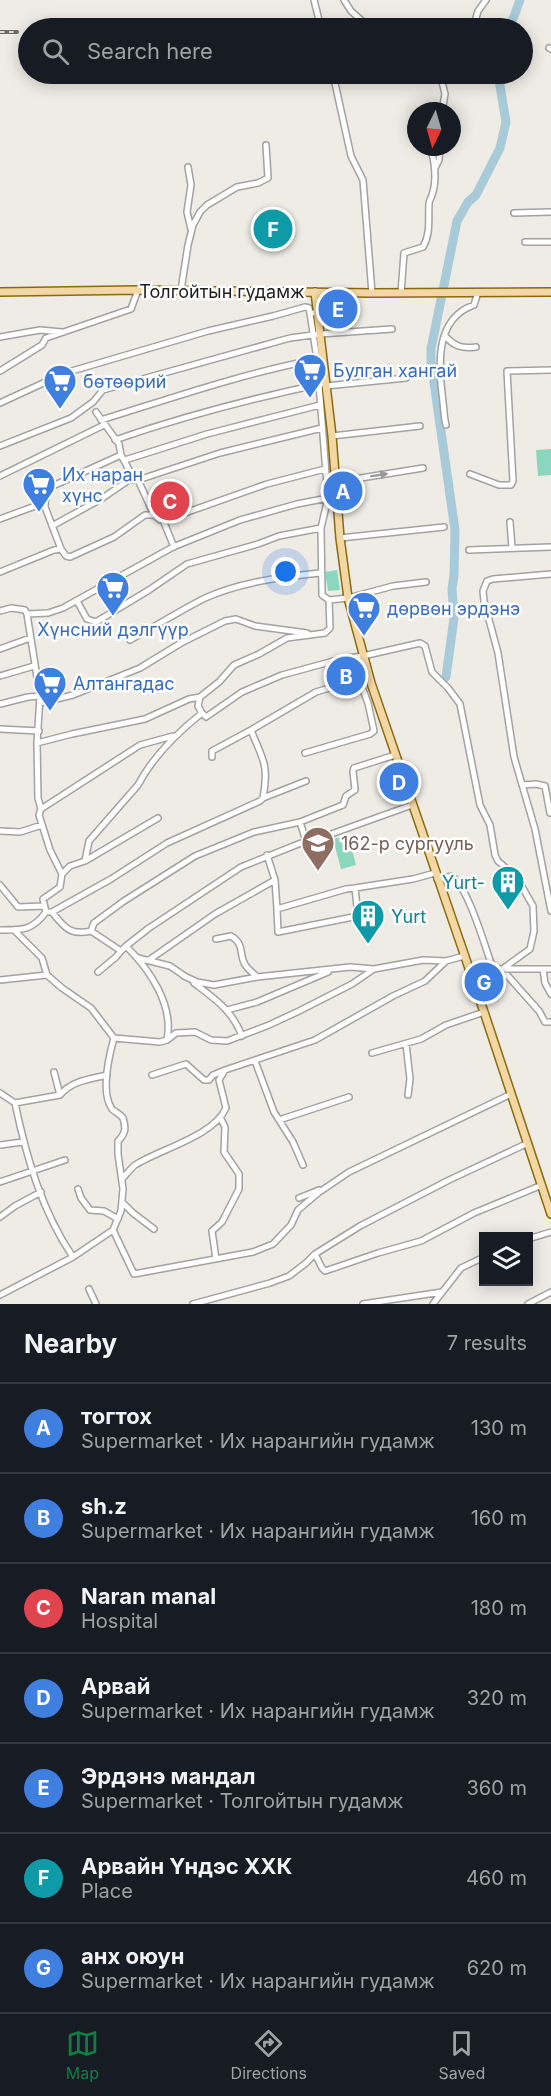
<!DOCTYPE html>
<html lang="en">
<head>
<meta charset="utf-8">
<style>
  body { margin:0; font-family:Inter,sans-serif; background:#242831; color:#f1f3f6 }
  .controls { position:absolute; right:18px; bottom:18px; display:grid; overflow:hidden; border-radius:0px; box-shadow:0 3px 15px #0003 }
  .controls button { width:54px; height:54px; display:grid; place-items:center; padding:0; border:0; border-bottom:2px solid #363941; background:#171b24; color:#f1f3f6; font:30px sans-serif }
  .compass { position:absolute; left:407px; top:102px; width:54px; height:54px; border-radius:50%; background:#171b24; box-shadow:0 3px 15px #0003; rotate:185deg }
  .you { position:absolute; left:286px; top:572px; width:21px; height:21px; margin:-15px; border:4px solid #fff; border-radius:50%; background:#1a73e8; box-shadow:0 0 0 9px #1a73e833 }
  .badge { display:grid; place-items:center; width:39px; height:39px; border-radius:50%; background:#0b8043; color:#fff; font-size:20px; font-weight:700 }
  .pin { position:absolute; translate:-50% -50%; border:3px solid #fff; box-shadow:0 2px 6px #0006 }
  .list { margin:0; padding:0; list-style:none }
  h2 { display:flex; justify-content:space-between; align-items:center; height:78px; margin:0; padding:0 24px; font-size:26px }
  h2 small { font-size:20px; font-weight:400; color:#9ea1a6 }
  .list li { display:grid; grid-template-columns:39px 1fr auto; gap:18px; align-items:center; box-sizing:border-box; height:90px; padding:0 24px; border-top:2px solid #363941 }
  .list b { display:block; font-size:22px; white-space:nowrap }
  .list p { margin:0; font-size:20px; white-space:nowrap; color:#9ea1a6 }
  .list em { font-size:20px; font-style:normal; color:#9ea1a6 }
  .icon { flex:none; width:33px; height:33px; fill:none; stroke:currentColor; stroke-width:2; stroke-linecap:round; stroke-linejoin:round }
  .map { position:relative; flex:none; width:551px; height:1304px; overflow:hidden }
  .search { position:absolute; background:#171b24; box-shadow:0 3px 15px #0003; left:18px; right:18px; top:18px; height:66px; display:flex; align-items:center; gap:15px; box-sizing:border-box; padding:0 21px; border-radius:33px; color:#9ea1a6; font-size:22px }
  .sheet { height:708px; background:#171b24 }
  nav { display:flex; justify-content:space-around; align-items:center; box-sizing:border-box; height:84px; border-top:2px solid #363941; background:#171b24; font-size:16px; color:#9ea1a6 }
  nav a { display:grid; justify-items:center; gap:3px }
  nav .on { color:#0b8043 }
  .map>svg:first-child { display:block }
</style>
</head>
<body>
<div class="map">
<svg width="551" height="1304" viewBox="0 0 551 1304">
  <rect width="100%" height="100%" fill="#eeece5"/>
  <!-- pitch -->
  <path fill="#8ad6be" d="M551,449V475L538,476L536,450Z
    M337,570L340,590L328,591L325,572Z
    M348,835L356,865L341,869L333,839Z"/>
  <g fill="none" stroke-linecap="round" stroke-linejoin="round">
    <!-- river -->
    <path stroke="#a9cad8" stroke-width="9" d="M505,28L513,19L520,0
      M446,677L454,618L452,589L454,575L455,530L431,361V349L457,221L468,202L476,195L500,148L506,122L498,74"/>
    <!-- minor casing -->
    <g stroke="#a2a2a2" stroke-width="8">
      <path id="minor" d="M314,0L321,28
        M344,0L351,11L370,28
        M473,28L478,11L486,0
        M549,48L551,49
        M333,74L351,156L363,180L372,293
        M440,74L445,94L442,111
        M188,167L191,185L187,212L191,229
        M435,168L439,160L440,147
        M514,213L551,212
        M525,242H551
        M181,290L188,245L193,225L200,212L207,205L237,187L258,183L268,178L266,145
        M401,293L404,253L423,247C431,233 428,220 429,204C429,201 431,198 432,195C437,181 435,161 430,147
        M445,336C454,346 462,349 476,347
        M0,337L40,330L62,332
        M0,371L42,345L46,338L131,309L138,290
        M326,386L406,378
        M0,403L65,373L208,331L273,316L305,307L309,308L310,313H313
        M96,412L119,444L121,455L134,479L138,480L154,515
        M101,420C172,398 244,373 318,359
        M446,425C444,418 444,410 443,402C439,369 433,319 474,305L478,292
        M332,436L420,426
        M115,440C184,416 254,398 325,383
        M0,446L71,418L93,402L103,390L290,338L320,334L392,329
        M125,460L207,434L320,405
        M470,474L499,485H511L513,481L507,371L551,370
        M0,476L104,425
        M336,482L423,468
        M45,507L46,489L121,455
        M0,519L38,505L45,507L61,549
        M163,520L174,547
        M510,522L512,548
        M52,526L101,499L129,480H138L220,453L322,428
        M340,538L444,527
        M469,550L551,547
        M0,572L54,550L61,549L66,556L70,557L114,537L145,515H154L160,520H165L267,484L325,469
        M551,574L493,579L487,581L483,591L484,601L498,653L514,757L535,829L551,911
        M329,600L348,598L393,586L426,582
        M77,601L87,619L96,622L149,590L187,564L258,544L279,536L321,528
        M0,611L11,608L25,610L27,614L40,696L37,743L38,798L41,809L39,815L50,850L62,874
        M27,614L48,613L63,608L173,547L240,520L297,504L328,498
        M130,640C154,627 178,612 203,599C239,582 282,577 320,573
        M0,649L30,638
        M0,676L34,666
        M40,703L73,695L140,668L181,643L225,621L236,619L255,626L307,633
        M0,704L28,697L40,696
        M202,713L206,717L242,692L282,675L341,659L363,656L420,643L425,646L432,672L448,688L460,704L480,805L490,825L495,855L498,861L517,878L533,906L534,931L530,949L501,970
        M0,729L39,731
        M37,743L72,734L145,719L189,699L200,697
        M305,753L370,734L374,731L368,703L351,658
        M212,757V751L251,730
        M522,785L536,784L545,786L550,813
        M263,798L306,781
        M41,809L140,745L173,736
        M300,822L306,841
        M0,831L20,832L42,825
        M85,861L158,818
        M437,879L452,876C469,889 485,947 493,969
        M275,880L277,909
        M0,885L18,907L44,906
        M355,888L358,916L278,932L277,909L346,889L355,888L413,879L435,873
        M52,912L111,879L167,843L260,801L263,798C269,763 263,761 251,730L316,692L369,676
        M0,930C22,930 32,931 46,912
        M14,930L42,958L47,975
        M91,931L94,923L124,901L195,856L254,832L300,822L343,805L346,796L355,790L353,771L354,768L395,755
        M216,939L231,936C246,945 238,956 246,966C249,970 254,974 257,977
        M126,946L149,928L241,867L306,841L309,842L412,805
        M138,958L170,966L186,977
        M149,960L215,914L275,880L267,855
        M543,969L545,983L551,994
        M98,972L116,957L121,951
        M470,972L493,969H551
        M184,976L197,982L214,985L257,977L350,967L374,969
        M480,978L507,975L539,1011L545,1022H551
        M0,980L47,975L62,988L91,1008L114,1038C109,1056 100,1092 112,1109C115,1112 120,1114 123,1118C126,1128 126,1133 118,1141V1154L123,1189L121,1211L113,1230L73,1257L0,1295
        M194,983C215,999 232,1010 242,1036
        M227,1010L257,1002L328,972
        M114,1038L160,1042L167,1040L176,1033L195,1032L211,1040L227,1041L269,1025L299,1011L352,984L374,969L423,960L446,961L464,956
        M167,1040C174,1005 150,970 126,946L121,951L91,931C70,936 64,927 52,912H46L43,899L60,887L62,874L70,866L85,861L89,841L138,785C153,756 177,733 202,713L198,706L200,697L219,682L234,665L259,654L287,638L325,633L330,628L329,600L322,595L321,528L328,498L317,359L310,313
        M406,1044L410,1079L408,1095
        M372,1053L421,1039L446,1025L484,1012
        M255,1061L274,1112L293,1142L303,1165
        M54,1072L60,1095
        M152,1075L186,1064L204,1080H209L213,1075L225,1070
        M0,1093L15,1103C26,1156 42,1212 73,1257
        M15,1103L60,1095C71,1081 90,1079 107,1075
        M279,1120L349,1097
        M0,1145L23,1142
        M122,1179C126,1175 130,1169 135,1165C160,1149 214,1136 226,1108L219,1080L225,1070L315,1040L393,996L425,981L446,961
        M0,1182L65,1160
        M78,1189L81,1198L90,1210L104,1211L118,1219
        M299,1198L319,1190
        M122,1202L133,1213L154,1229
        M0,1217L15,1206L41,1192
        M113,1230L134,1274L253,1252L273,1244L291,1225L298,1210L318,1193L349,1172L511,1094
        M528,1239L551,1232
        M315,1254L322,1268L325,1271L378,1253L421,1241L474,1213L542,1185
        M216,1259L212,1231L222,1222L239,1189V1174L224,1152L225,1127L221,1119
        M89,1289L96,1304
        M193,1304L270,1283L289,1276L306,1263L315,1254L360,1226L449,1180L528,1143
        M363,1304L442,1292
        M433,1304L461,1268L484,1257
        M528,1304L551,1292"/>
    </g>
    <!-- major casing -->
    <g stroke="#8b6a0d" stroke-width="10">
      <path id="major" d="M0,292L138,290L372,293L551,292
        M315,292L332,436L340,538L348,598L371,683L484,1012L551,1214"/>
    </g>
    <!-- minor -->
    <use href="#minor" stroke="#fff" stroke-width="5"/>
    <!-- major -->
    <use href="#major" stroke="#f3d7a5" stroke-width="7"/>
    <!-- rail casing -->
    <g stroke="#6c6c6c" stroke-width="4">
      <path id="rail" d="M0,32H17"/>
    </g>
    <!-- rail -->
    <use href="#rail" stroke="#fff" stroke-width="1.5" stroke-dasharray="4.5" stroke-linecap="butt"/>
  </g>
  <!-- one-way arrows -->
  <defs><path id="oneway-solid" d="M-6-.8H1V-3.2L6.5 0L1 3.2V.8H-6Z" transform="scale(1.5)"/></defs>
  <use fill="#9a9a9a" href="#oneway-solid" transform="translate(379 475) rotate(-9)"/>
  <!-- icons -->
  <defs>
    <g id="supermarket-pin" transform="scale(1.725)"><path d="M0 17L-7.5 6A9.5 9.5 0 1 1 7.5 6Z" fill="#3f7fe0" stroke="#fff"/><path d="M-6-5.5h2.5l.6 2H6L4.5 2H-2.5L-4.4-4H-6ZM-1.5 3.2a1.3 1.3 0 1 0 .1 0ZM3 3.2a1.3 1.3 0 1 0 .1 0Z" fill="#fff"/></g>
    <g id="school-pin" transform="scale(1.725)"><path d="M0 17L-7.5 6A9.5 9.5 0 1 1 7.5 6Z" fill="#8d6e63" stroke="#fff"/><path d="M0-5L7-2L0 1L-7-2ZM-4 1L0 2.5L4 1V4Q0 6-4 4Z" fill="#fff"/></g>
    <g id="building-pin" transform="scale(1.725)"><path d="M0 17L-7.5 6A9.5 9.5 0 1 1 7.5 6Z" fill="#0f9aa8" stroke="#fff"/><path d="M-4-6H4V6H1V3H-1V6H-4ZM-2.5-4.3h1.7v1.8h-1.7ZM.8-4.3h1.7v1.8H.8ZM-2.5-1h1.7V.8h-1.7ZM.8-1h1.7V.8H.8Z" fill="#fff"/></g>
  </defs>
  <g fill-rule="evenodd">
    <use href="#supermarket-pin" x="310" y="370"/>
    <use href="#supermarket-pin" x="60" y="381"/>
    <use href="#supermarket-pin" x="39" y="484"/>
    <use href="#supermarket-pin" x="113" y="588"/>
    <use href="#supermarket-pin" x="364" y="608"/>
    <use href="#supermarket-pin" x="50" y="683"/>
    <use href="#school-pin" x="318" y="843"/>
    <use href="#building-pin" x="508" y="882"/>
    <use href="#building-pin" x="368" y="916"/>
  </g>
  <g text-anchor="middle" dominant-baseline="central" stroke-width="5" stroke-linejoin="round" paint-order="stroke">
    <!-- street labels -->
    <g font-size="18" fill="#1e1e1e" stroke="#fff">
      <text x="222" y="291">Толгойтын гудамж</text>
    </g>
    <!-- shop labels -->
    <g font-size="18" fill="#366cbe" stroke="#fff" text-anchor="start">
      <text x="333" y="370">Булган хангай</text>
      <text x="83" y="381">бөтөөрий</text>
      <text x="62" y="474">Их наран<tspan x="62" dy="21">хүнс</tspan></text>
      <text x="387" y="608">дөрвөн эрдэнэ</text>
      <text x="113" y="629" text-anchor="middle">Хүнсний дэлгүүр</text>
      <text x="73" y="683">Алтангадас</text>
    </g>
    <!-- education labels -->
    <g font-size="18" fill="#785e54" stroke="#fff" text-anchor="start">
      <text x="341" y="843">162-р сургууль</text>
    </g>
    <!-- culture labels -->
    <g font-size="18" fill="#0d838f" stroke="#fff" text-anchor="end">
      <text x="485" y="882">Yurt-</text>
      <text x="391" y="916" text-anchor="start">Yurt</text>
    </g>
  </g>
</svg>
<div class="controls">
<button><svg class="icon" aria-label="layers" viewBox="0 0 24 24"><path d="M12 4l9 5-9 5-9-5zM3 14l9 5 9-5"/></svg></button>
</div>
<svg class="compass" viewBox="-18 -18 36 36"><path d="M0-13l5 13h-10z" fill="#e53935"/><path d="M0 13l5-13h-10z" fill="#9ea1a6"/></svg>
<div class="you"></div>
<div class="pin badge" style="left:343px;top:491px;background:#3f7fe0">A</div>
<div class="pin badge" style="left:346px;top:676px;background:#3f7fe0">B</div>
<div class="pin badge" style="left:170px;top:501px;background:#e0444e">C</div>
<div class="pin badge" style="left:399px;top:782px;background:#3f7fe0">D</div>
<div class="pin badge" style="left:338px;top:309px;background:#3f7fe0">E</div>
<div class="pin badge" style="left:273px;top:229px;background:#0f9aa8">F</div>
<div class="pin badge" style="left:484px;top:982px;background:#3f7fe0">G</div>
<div class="search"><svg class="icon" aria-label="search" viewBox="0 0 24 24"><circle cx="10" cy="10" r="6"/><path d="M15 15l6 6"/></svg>Search here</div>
</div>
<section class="sheet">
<h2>Nearby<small>7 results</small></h2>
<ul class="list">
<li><span class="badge" style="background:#3f7fe0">A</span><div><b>тогтох</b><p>Supermarket · Их нарангийн гудамж</p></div><em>130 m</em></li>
<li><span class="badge" style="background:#3f7fe0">B</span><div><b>sh.z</b><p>Supermarket · Их нарангийн гудамж</p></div><em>160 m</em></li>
<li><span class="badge" style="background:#e0444e">C</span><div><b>Naran manal</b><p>Hospital</p></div><em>180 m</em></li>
<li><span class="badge" style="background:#3f7fe0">D</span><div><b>Арвай</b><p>Supermarket · Их нарангийн гудамж</p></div><em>320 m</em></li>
<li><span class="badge" style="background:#3f7fe0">E</span><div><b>Эрдэнэ мандал</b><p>Supermarket · Толгойтын гудамж</p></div><em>360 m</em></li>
<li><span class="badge" style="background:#0f9aa8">F</span><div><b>Арвайн Үндэс ХХК</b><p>Place</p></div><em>460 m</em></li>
<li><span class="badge" style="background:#3f7fe0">G</span><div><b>анх оюун</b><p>Supermarket · Их нарангийн гудамж</p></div><em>620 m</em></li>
</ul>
</section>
<nav>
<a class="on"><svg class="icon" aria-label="map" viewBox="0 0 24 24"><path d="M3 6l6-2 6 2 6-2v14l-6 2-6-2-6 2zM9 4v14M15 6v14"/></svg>Map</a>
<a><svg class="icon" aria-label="directions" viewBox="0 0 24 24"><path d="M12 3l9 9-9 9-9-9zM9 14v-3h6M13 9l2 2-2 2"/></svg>Directions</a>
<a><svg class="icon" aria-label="saved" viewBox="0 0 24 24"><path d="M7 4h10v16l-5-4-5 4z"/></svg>Saved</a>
</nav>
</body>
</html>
